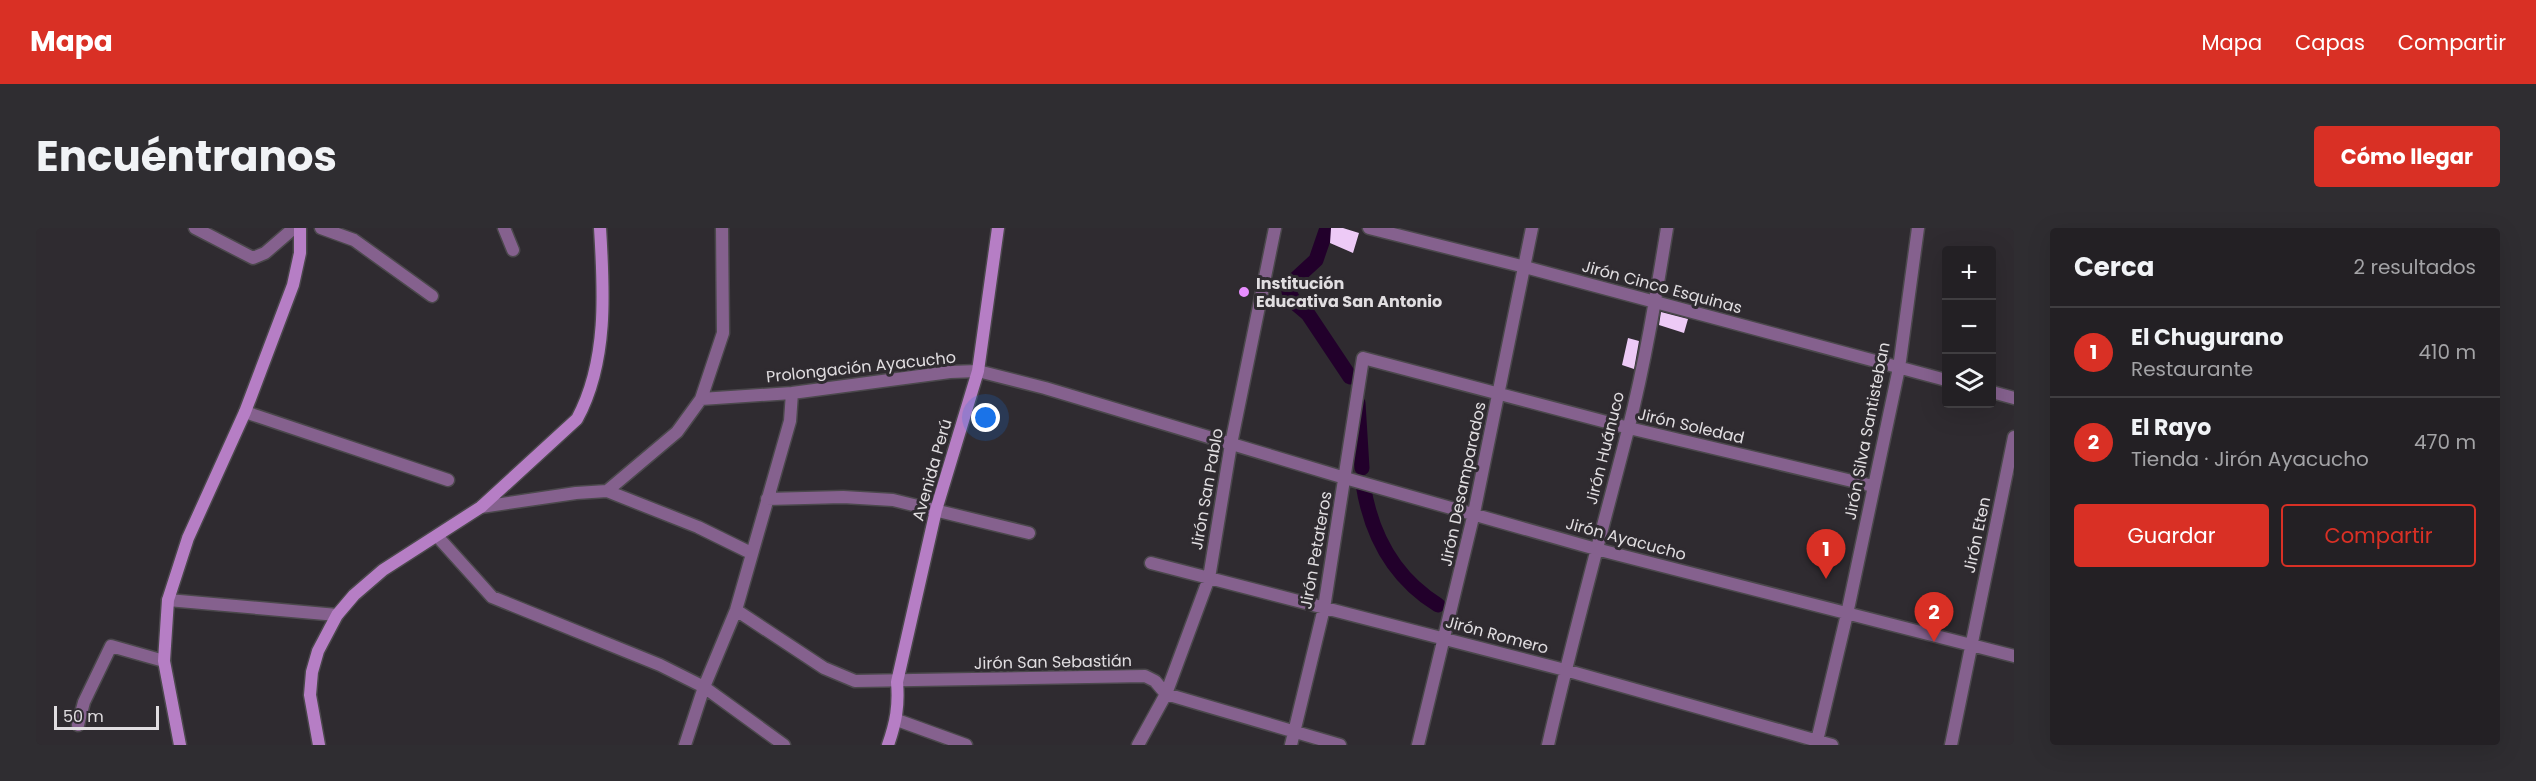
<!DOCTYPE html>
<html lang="es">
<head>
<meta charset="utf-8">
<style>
  body { margin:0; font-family:Poppins,sans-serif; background:#2f2d31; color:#f1f3f6 }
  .controls { position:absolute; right:18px; top:18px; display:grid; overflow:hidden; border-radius:6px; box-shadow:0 6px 24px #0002 }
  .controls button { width:54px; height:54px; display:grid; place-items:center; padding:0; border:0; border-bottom:2px solid #403e41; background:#232024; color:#f1f3f6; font:30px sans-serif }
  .scale { position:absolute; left:18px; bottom:15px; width:105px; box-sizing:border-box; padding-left:6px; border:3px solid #e1dee1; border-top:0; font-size:16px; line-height:21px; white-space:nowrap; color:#e1dee1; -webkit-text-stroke:4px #2f2b30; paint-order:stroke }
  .you { position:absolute; left:950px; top:190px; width:21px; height:21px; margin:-15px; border:4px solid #fff; border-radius:50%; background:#1a73e8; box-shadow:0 0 0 9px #1a73e833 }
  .badge { display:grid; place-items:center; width:39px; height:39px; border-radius:50%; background:#d93025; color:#fff; font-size:20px; font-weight:700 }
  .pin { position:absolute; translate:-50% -50px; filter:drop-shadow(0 2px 3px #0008) }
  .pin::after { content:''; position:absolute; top:32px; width:21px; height:18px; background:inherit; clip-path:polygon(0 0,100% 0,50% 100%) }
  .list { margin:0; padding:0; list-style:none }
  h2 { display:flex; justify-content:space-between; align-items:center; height:78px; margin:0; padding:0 24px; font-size:26px }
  h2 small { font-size:20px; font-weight:400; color:#a3a3a6 }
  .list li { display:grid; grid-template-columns:39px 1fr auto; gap:18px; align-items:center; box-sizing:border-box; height:90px; padding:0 24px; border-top:2px solid #403e41 }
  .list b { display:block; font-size:22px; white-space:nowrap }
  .list p { margin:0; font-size:20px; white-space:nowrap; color:#a3a3a6 }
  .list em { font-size:20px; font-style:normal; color:#a3a3a6 }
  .actions { display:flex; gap:12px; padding:18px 24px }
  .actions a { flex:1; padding:14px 0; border:2px solid #d93025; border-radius:6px; text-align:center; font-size:21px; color:#d93025 }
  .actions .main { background:#d93025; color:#fff }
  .icon { flex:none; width:33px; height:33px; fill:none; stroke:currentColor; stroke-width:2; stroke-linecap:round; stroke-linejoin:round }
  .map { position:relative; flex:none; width:1978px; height:517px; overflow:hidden; border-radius:6px }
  header { display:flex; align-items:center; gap:36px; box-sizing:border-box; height:84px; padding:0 30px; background:#d93025; color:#fff }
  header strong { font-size:28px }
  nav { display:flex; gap:33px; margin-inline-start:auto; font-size:21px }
  .intro { display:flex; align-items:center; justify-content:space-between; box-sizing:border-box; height:144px; padding:0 36px }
  h1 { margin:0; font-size:42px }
  .button { padding:15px 27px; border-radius:6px; background:#d93025; color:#fff; font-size:21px; font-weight:700 }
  main { display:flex; gap:36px; padding:0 36px }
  aside { flex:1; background:#232024; border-radius:6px; box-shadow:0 6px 24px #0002 }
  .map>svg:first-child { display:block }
</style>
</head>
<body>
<header>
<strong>Mapa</strong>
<nav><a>Mapa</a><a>Capas</a><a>Compartir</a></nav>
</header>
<div class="intro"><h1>Encuéntranos</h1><a class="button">Cómo llegar</a></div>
<main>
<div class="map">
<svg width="1978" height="517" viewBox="0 0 1978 517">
  <rect width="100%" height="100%" fill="#2f2b30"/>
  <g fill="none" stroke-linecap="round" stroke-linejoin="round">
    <!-- canal -->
    <path stroke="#22002b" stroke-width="15" d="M1291,0L1280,32L1254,56L1253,64L1259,75L1272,86L1314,149
      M1322,175L1326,240
      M1327,256C1335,307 1357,349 1402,377"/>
  </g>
  <!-- building -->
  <path fill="#edcaf6" d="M1295,0H1307L1323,5L1317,25L1294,15Z
    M1625,84L1652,91L1648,105L1623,97Z
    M1592,110L1603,113L1598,141L1586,137Z"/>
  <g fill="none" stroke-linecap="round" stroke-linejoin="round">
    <!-- street casing -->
    <g stroke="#4b484c" stroke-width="15">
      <path id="street" d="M159,0L217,30L229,25L258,0
        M285,0L318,12L396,68
        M468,0L477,22
        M1333,0L1489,39L1910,152
        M1956,164L1978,170
        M665,171L756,165L914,144L942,143L1009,160L1309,250L1560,321L1978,428
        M209,184L412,252
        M571,263L641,204L665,171L687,105L686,0
        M731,271L807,269L857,272L993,305
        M445,279L540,265L571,263L662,299L715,325
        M401,308L456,369L624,437L668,459L748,517
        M1115,335L1529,442L1796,517
        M132,372L301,387
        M700,382L788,440L819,453L1109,448L1119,453L1130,466L1304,517
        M861,492L930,517
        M42,497L48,474L75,418L128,433
        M649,517L668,459L700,382L754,193L756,165
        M1102,517L1130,466L1173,350L1195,216L1239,0
        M1255,517L1288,380L1327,130L1593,200L1837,258
        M1382,517L1438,285L1496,0
        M1512,517C1536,411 1565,307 1592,202C1609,136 1620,68 1631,0
        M1780,517L1811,386L1863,140L1882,0
        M1915,517L1978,209"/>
    </g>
    <!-- secondary casing -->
    <g stroke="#4b484c" stroke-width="15">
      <path id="secondary" d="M144,517L128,433L132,372L152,310L209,184L257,57L264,25V0
        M283,517L274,467L276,444L282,423L301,387L318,367L347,342L445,279L541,191C572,134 568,63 564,0
        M852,517C860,494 863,478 861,454L900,282L942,143L962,0"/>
    </g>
    <!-- street -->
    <use href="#street" stroke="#85618e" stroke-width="12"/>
    <!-- secondary -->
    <use href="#secondary" stroke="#b67ec5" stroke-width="12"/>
  </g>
  <!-- markers -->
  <circle fill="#e88eff" stroke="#2f2b30" stroke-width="2" cx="1208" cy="64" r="6"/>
  <g text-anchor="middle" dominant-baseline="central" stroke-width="6" stroke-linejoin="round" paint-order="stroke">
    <!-- poi labels -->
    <g font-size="16" font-weight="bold" fill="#e1dee1" stroke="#2f2b30" text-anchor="start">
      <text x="1220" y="55">Institución<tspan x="1220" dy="18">Educativa San Antonio</tspan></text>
    </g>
    <!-- street labels -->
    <g font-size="16" fill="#e1dee1" stroke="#2f2b30">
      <text transform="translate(1626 59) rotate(15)">Jirón Cinco Esquinas</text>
      <text transform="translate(825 139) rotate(-6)">Prolongación Ayacucho</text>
      <text transform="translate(1655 198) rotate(13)">Jirón Soledad</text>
      <text transform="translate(1831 203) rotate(-79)">Jirón Silva Santisteban</text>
      <text transform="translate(1569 220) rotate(-76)">Jirón Huánuco</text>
      <text transform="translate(896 242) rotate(-74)">Avenida Perú</text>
      <text transform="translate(1427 256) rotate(-78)">Jirón Desamparados</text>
      <text transform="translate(1171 261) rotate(-80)">Jirón San Pablo</text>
      <text transform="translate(1941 307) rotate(-78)">Jirón Eten</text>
      <text transform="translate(1590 311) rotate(15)">Jirón Ayacucho</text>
      <text transform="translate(1280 322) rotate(-80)">Jirón Petateros</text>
      <text transform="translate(1461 407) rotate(15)">Jirón Romero</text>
      <text transform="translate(1017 434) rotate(-1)">Jirón San Sebastián</text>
    </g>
  </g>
</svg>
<div class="controls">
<button>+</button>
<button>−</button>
<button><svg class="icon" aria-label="layers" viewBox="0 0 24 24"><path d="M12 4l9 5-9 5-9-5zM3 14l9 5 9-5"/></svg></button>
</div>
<div class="scale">50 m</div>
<div class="you"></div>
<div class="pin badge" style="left:1790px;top:351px">1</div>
<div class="pin badge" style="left:1898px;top:414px">2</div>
</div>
<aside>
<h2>Cerca<small>2 resultados</small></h2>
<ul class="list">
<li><span class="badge">1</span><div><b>El Chugurano</b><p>Restaurante</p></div><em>410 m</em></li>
<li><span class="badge">2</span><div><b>El Rayo</b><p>Tienda · Jirón Ayacucho</p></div><em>470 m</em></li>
</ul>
<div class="actions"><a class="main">Guardar</a><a>Compartir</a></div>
</aside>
</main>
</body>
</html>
